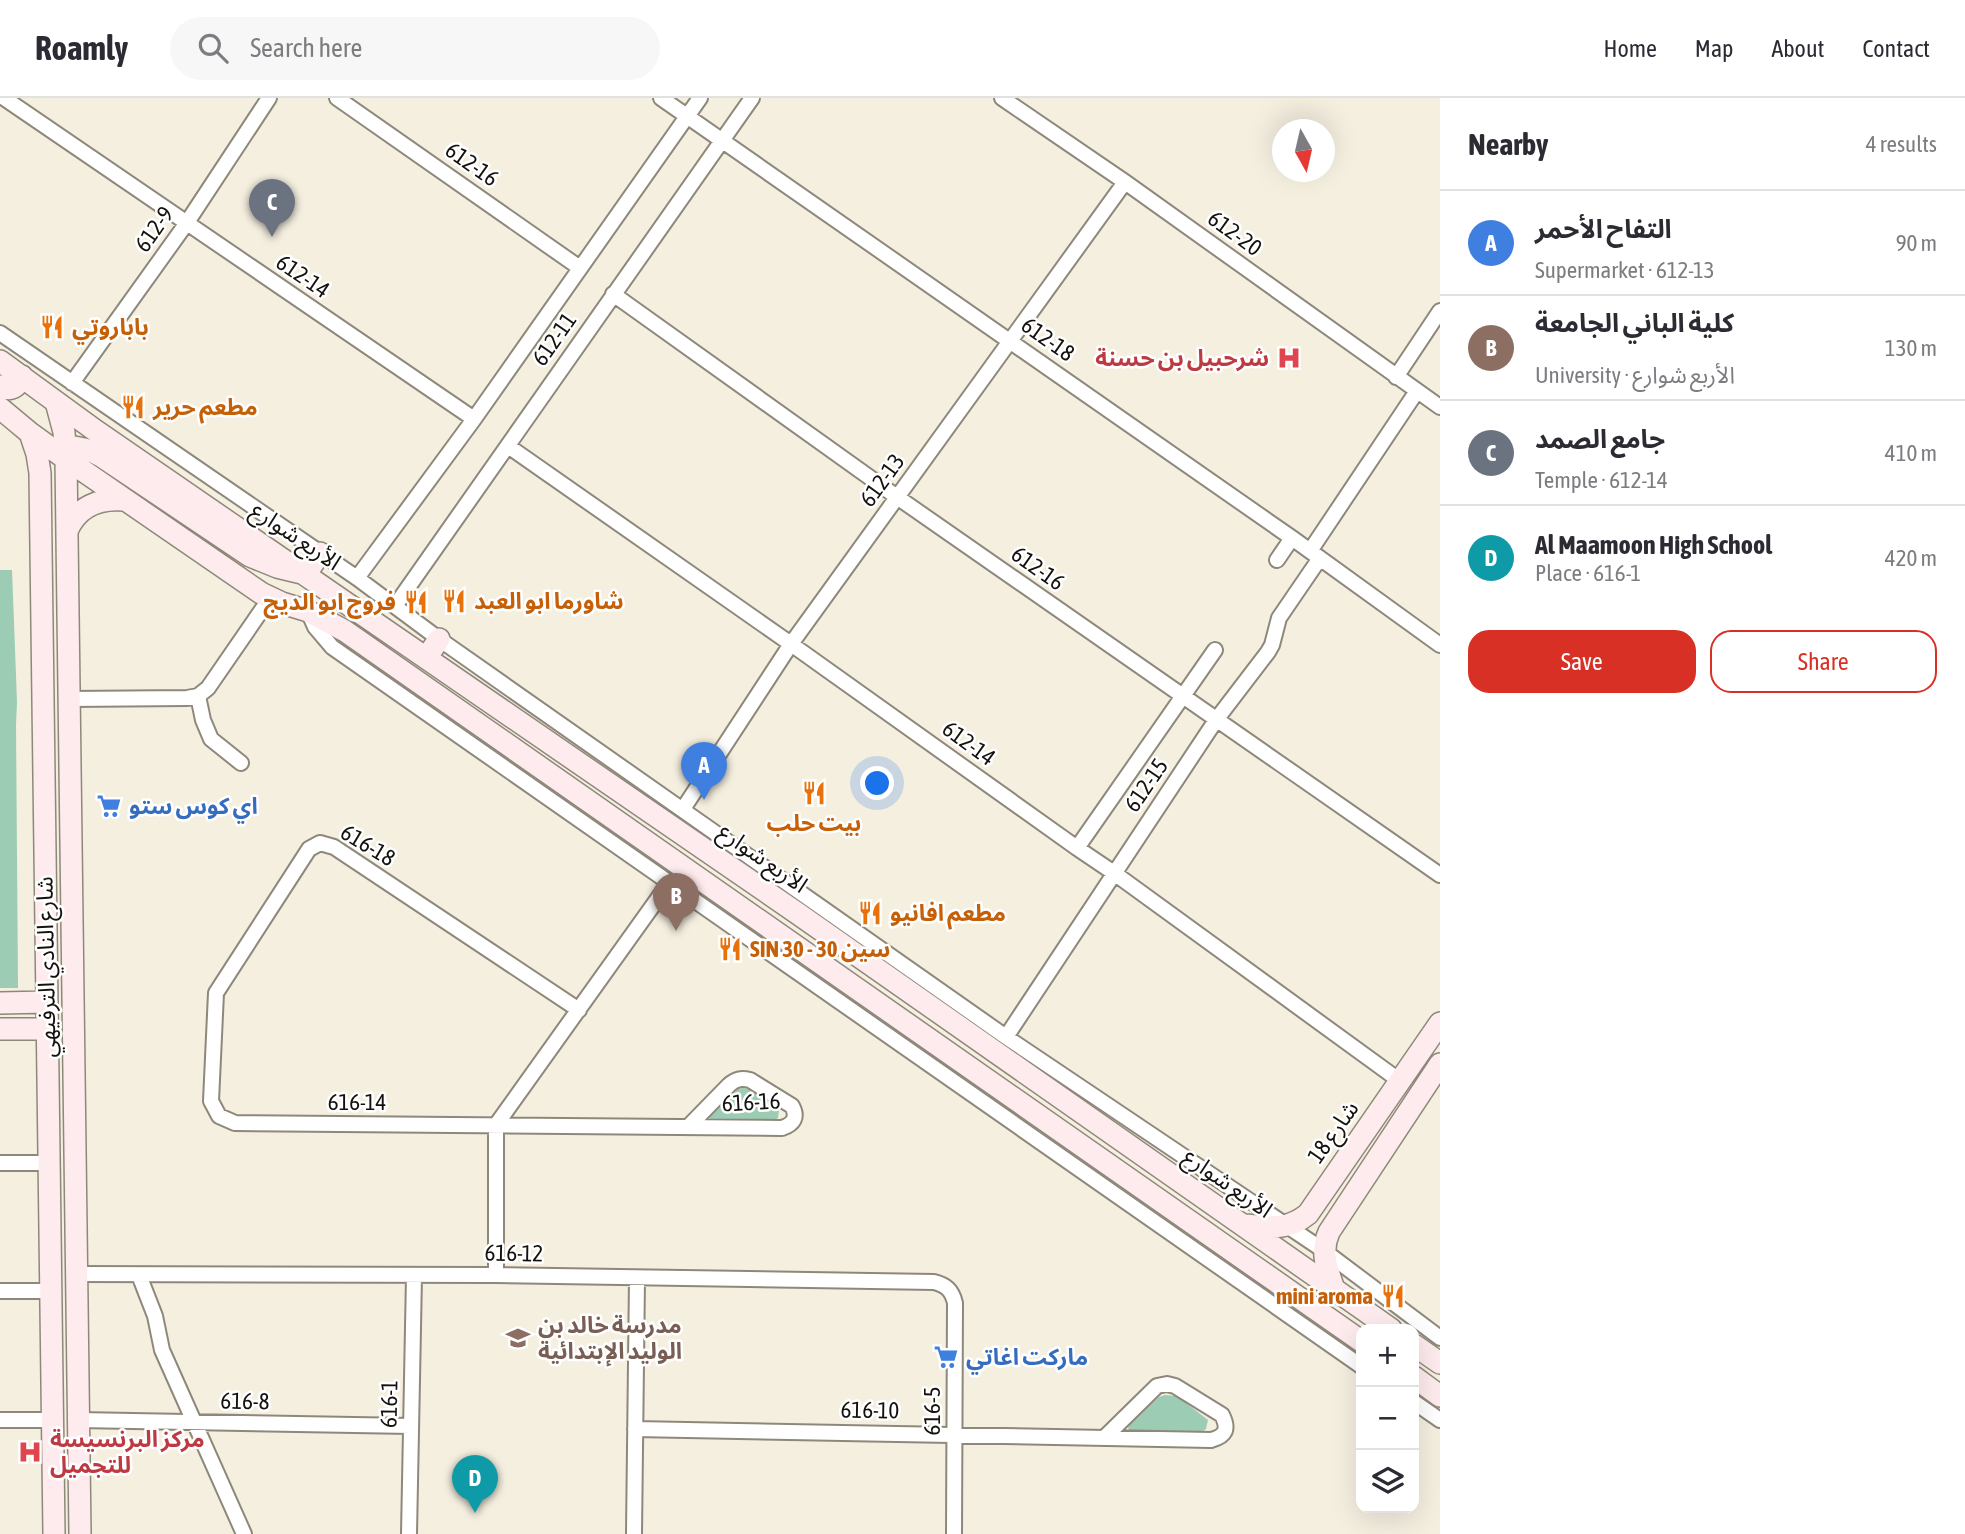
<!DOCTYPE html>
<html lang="en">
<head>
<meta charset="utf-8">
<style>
  body { margin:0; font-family:"Asap Condensed","Noto Sans Arabic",sans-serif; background:#f7f7f7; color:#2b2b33 }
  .controls { position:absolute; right:21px; bottom:21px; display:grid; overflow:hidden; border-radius:14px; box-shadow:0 7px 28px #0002 }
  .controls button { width:63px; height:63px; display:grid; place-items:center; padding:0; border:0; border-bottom:2px solid #e1e1e2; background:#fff; color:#2b2b33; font:35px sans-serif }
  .compass { position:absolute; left:1272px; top:21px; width:63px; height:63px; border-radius:50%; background:#fff; box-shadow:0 7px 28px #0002; rotate:172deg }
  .you { position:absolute; left:878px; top:686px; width:24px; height:24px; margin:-18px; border:5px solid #fff; border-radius:50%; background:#1a73e8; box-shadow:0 0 0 10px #1a73e833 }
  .badge { display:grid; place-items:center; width:46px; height:46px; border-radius:50%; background:#d93025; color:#fff; font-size:23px; font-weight:700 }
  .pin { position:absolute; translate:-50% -58px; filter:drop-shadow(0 2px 4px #0008) }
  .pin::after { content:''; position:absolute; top:37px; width:24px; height:21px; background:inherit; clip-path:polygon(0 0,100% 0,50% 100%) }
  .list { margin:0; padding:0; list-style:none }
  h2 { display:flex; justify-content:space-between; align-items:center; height:91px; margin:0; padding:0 28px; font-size:30px }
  h2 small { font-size:23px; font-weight:400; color:#7c7c81 }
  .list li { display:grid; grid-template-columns:46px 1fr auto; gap:21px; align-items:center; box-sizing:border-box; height:105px; padding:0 28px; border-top:2px solid #e1e1e2 }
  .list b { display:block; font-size:26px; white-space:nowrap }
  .list p { margin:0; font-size:23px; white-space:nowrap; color:#7c7c81 }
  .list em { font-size:23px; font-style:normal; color:#7c7c81 }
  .actions { display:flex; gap:14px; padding:21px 28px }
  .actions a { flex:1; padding:16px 0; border:2px solid #d93025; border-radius:21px; text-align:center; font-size:24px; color:#d93025 }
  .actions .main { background:#d93025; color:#fff }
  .icon { flex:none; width:38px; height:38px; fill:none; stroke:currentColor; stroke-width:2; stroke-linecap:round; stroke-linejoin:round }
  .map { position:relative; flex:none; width:1440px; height:1436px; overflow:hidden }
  header { display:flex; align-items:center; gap:42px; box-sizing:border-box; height:98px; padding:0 35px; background:#fff; border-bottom:2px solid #e1e1e2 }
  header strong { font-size:33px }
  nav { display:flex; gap:38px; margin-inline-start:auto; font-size:24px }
  .search { width:490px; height:63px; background:#f7f7f7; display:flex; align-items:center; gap:18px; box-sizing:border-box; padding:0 24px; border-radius:38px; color:#7c7c81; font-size:26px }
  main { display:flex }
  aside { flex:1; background:#fff }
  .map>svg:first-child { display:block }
</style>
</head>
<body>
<header>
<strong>Roamly</strong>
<div class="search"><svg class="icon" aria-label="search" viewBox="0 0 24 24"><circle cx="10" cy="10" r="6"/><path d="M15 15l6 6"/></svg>Search here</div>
<nav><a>Home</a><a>Map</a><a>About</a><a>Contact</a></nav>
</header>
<main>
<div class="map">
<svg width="1440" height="1436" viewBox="0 0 1440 1436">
  <rect width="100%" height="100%" fill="#f5efe0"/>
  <!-- green -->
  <path fill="#9cccb3" d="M0,472H12L17,604L16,627L18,890H0Z
    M742,990L752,991L779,1012L778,1020L774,1022L710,1021L709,1018L711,1016L737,992Z
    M1165,1297L1177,1298L1208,1322L1206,1331L1202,1334L1129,1333L1128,1329L1130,1326L1159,1299Z"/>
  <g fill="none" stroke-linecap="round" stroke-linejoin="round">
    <!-- street casing -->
    <g stroke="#8e887b" stroke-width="18">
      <path id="street" d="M4,0L474,321
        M337,0L580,170
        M661,0L1292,440L1440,547
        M1002,0L1125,84L1440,309
        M613,196L897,399L1440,777
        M0,235L357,480L439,541L1006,939L1323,1152L1440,1240
        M1396,279L1440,213
        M72,285L186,126L269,0
        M508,348L791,546L1077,750L1114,775L1400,983
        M1310,453L1417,293
        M1277,462L1292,440
        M357,480L474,321L700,0
        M395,508L752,0
        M308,513L315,529L332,549L1361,1268
        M198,598L203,622L211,641L241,665
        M69,601L187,600L198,598L208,590L270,500
        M683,711L791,546L1125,84
        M1077,750L1215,552
        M579,912L334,749L320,745L309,751L216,895L211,1003L219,1018L235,1025L782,1030C794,1026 798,1019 792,1008L750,982C741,980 736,981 729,987L688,1029
        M1006,939L1216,622L1268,554L1272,547L1279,520L1320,460
        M0,1065H49
        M76,1176L496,1177L934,1184C946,1187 952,1192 955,1205L954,1436
        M139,1177L155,1218L162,1252L244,1436
        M496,1177V1027L669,785
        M0,1193H51
        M1414,1304L1440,1322
        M0,1322H52
        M78,1322L411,1328
        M635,1331L1211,1342C1226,1338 1229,1331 1222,1317L1175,1288L1167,1286L1157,1288L1104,1340
        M409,1436L414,1178
        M634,1436L637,1180"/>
    </g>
    <!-- secondary casing -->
    <g stroke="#8e887b" stroke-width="24">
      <path id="secondary" d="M0,263L96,333L797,815L1391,1231
        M0,288C11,294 18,289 22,278
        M56,304L64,334L66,361L80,1436
        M0,310L30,335L66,361L261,495L282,505L308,513L345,533L1361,1243
        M30,335L37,356L40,375L54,1436
        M51,350C70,346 85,349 101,358L250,458L277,469L306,476L320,455
        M67,433C77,409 99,400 124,402
        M427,559L439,541
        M0,905L47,904
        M0,931H47
        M1245,1127C1270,1129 1287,1133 1308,1116L1440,925
        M1334,1191C1327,1171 1320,1154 1329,1134L1440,966
        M1414,1247L1440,1265
        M1414,1279L1440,1298"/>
    </g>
    <!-- street -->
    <use href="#street" stroke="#fff" stroke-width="14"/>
    <!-- secondary -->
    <use href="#secondary" stroke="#feebed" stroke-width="21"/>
  </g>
  <!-- icons -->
  <defs>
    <g id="restaurant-bare" transform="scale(1.89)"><path d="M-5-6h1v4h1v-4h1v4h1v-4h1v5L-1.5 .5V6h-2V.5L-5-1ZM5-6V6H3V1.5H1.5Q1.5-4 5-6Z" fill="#e8710a" stroke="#fff" stroke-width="2.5" paint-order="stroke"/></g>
    <g id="hospital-bare" transform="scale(1.89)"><path d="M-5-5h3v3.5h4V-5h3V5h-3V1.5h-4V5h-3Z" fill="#e0444e" stroke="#fff" stroke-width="2.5" paint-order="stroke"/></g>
    <g id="supermarket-bare" transform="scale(1.89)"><path d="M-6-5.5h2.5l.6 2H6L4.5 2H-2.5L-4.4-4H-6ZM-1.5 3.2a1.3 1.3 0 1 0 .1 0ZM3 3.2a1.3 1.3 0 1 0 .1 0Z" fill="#3f7fe0" stroke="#fff" stroke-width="2.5" paint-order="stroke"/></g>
    <g id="school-bare" transform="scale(1.89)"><path d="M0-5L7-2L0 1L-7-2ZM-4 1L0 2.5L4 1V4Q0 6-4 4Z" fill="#8d6e63" stroke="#fff" stroke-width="2.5" paint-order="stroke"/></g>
  </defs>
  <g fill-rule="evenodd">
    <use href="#restaurant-bare" x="52" y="229"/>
    <use href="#hospital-bare" x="1289" y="260"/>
    <use href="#restaurant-bare" x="133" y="309"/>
    <use href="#restaurant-bare" x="454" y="503"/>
    <use href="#restaurant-bare" x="416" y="504"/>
    <use href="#restaurant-bare" x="814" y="695"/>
    <use href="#supermarket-bare" x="109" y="708"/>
    <use href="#restaurant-bare" x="870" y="815"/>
    <use href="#restaurant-bare" x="730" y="851"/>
    <use href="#restaurant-bare" x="1393" y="1198"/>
    <use href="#school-bare" x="518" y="1240"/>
    <use href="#supermarket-bare" x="946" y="1259"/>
    <use href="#hospital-bare" x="30" y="1354"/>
  </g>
  <g text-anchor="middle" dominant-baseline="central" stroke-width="5" stroke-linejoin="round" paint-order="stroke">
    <!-- street labels -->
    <g font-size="23" fill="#14120e" stroke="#fff">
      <text transform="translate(472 66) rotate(35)">612-16</text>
      <text transform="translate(154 131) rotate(-55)">612-9</text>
      <text transform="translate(1235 135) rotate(36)">612-20</text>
      <text transform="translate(303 178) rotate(34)">612-14</text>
      <text transform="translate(554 241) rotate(-55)">612-11</text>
      <text transform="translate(1048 241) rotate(35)">612-18</text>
      <text transform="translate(882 382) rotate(-54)">612-13</text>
      <text transform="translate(296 438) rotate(34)">الأربع شوارع</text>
      <text transform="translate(1038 470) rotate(35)">612-16</text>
      <text transform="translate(969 645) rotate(36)">612-14</text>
      <text transform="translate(1146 687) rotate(-56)">612-15</text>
      <text transform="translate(368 747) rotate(31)">616-18</text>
      <text transform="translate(763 760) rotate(35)">الأربع شوارع</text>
      <text transform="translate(46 869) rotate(-91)">شارع النادي الترفيهي</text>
      <text x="357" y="1004">616-14</text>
      <text transform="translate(751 1004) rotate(-3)">616-16</text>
      <text transform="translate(1333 1034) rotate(-55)">شارع 18</text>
      <text transform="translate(1228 1085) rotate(35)">الأربع شوارع</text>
      <text transform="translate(514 1155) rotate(1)">616-12</text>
      <text transform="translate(245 1303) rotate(1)">616-8</text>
      <text transform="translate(389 1306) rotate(-89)">616-1</text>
      <text transform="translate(870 1312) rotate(1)">616-10</text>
      <text transform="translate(932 1313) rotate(-90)">616-5</text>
    </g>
    <!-- food labels -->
    <g font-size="23" font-weight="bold" fill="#c56008" stroke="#fff" text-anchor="start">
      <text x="72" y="229">باباروتي</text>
      <text x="153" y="309">مطعم حرير</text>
      <text x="474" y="503">شاورما ابو العبد</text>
      <text x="396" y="504" text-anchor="end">فروج ابو الديج</text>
      <text x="814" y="725" text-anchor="middle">بيت حلب</text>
      <text x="890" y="815">مطعم افانيو</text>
      <text x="750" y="851">SIN 30 - سين 30</text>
      <text x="1373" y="1198" text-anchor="end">mini aroma</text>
    </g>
    <!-- health labels -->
    <g font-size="23" font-weight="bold" fill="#be3a42" stroke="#fff" text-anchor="end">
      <text x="1269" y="260">شرحبيل بن حسنة</text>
      <text x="50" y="1341" text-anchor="start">مركز البرنسيسة<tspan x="50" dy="26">للتجميل</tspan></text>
    </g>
    <!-- shop labels -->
    <g font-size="23" font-weight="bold" fill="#366cbe" stroke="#fff" text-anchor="start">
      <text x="129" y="708">اي كوس ستو</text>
      <text x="966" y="1259">ماركت اغاتي</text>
    </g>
    <!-- education labels -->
    <g font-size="23" font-weight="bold" fill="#785e54" stroke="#fff" text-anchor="start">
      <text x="538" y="1227">مدرسة خالد بن<tspan x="538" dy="26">الوليد الإبتدائية</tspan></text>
    </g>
  </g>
</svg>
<div class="controls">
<button>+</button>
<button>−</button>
<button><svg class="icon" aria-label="layers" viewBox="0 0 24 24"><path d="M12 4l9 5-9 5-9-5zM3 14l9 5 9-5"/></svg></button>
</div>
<svg class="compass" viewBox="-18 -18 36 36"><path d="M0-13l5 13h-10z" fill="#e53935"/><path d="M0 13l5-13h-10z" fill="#7c7c81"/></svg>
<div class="you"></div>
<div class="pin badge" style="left:704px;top:702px;background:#3f7fe0">A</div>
<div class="pin badge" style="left:676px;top:833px;background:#8d6e63">B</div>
<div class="pin badge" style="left:272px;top:139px;background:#6b7280">C</div>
<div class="pin badge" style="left:475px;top:1415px;background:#0f9aa8">D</div>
</div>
<aside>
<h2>Nearby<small>4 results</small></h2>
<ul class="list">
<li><span class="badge" style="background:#3f7fe0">A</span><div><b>التفاح الأحمر</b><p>Supermarket · 612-13</p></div><em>90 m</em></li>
<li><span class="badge" style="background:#8d6e63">B</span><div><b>كلية الباني الجامعة</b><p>University · الأربع شوارع</p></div><em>130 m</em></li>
<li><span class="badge" style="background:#6b7280">C</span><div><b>جامع الصمد</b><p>Temple · 612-14</p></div><em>410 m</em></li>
<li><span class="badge" style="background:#0f9aa8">D</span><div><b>Al Maamoon High School</b><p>Place · 616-1</p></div><em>420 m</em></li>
</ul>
<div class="actions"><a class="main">Save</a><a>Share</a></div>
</aside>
</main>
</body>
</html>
